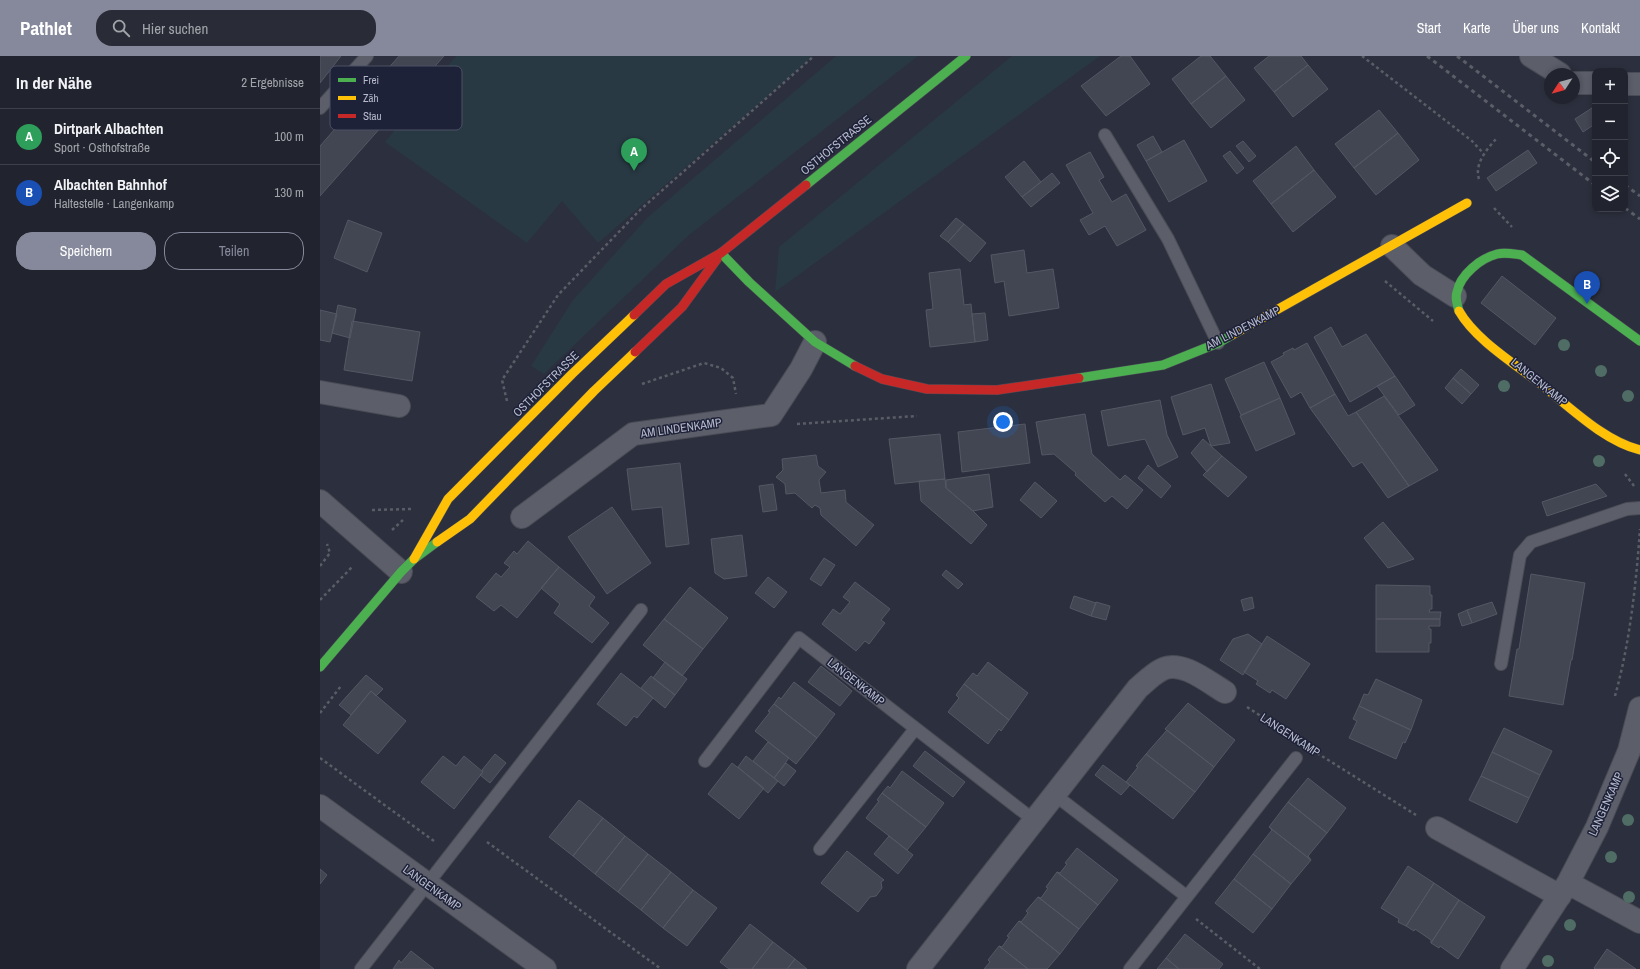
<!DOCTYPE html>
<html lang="de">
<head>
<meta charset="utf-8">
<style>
  body { margin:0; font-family:"Archivo Narrow",sans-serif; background:#292b36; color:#f1f3f6 }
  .controls { position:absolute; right:12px; top:12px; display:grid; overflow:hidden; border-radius:8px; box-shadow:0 2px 6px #0003 }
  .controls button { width:36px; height:36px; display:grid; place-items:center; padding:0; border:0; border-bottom:1px solid #3e404a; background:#21232e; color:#f1f3f6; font:20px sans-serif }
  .compass { position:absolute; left:1224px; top:12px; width:36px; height:36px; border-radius:50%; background:#21232e; box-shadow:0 2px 6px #0003; rotate:234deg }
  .you { position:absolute; left:683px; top:366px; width:14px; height:14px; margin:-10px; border:3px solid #fff; border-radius:50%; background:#1a73e8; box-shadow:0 0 0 6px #1a73e833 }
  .badge { display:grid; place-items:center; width:26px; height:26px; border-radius:50%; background:#86899b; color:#fff; font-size:13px; font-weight:700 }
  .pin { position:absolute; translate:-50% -33px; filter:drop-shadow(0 1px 2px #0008) }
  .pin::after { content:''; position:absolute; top:21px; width:14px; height:12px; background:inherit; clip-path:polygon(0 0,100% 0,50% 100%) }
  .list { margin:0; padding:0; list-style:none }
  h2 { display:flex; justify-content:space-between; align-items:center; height:52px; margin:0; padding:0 16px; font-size:17px }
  h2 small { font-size:13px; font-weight:400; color:#a2a4aa }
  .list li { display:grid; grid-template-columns:26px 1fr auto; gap:12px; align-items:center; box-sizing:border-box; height:56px; padding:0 16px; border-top:1px solid #3e404a }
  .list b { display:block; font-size:15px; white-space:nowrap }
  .list p { margin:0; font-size:13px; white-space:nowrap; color:#a2a4aa }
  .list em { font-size:13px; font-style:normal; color:#a2a4aa }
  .actions { display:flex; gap:8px; padding:12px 16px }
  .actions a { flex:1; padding:9px 0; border:1px solid #86899b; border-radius:16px; text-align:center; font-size:14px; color:#86899b }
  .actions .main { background:#86899b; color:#fff }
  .icon { flex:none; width:22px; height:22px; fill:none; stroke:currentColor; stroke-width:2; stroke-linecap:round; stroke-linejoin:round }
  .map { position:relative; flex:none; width:1320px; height:913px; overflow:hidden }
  header { display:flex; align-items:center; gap:24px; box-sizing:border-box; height:56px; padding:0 20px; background:#86899b; color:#fff }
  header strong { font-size:19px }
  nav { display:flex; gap:22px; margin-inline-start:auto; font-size:14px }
  .search { width:280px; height:36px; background:#292b36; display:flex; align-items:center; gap:10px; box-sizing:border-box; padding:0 14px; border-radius:16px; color:#a2a4aa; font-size:15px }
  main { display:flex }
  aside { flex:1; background:#21232e }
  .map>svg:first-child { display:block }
</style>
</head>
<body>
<header>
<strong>Pathlet</strong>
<div class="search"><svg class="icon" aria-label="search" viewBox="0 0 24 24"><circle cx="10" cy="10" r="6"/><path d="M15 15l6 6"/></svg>Hier suchen</div>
<nav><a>Start</a><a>Karte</a><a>Über uns</a><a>Kontakt</a></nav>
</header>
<main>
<aside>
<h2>In der Nähe<small>2 Ergebnisse</small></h2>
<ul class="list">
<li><span class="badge" style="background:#2e9e5b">A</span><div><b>Dirtpark Albachten</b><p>Sport · Osthofstraße</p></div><em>100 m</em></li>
<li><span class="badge" style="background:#1a4fb4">B</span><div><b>Albachten Bahnhof</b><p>Haltestelle · Langenkamp</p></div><em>130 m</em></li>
</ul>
<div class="actions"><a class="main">Speichern</a><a>Teilen</a></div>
</aside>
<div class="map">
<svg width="1320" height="913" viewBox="0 0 1320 913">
  <rect width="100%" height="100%" fill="#2c2f3d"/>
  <!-- green -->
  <path fill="#283943" d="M136,0H494L278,187L242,145L207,187L65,86Z
    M516,0H598L369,179L224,318L211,310L253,244L328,161Z
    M692,0H780L455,236L459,191Z"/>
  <!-- building -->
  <path fill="#424552" stroke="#545764" d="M0,0H21L0,27Z
    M79,0H124L0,140V90Z
    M801,0H810L830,28L786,60L761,30Z
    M881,0H890L906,20L871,48L852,23Z
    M949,0H981L988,9L954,36L934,12Z
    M988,9L1008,33L973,61L954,36Z
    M906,20L925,44L891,72L871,48Z
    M1275,50V68L1263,76L1255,63Z
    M1059,54L1078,77L1034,112L1015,88Z
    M1078,77L1099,104L1056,139L1034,112Z
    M833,80L842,96L826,105L817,89Z
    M864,84L887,125L849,146L826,105Z
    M923,85L936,100L929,106L916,90Z
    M976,90L994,114L951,148L933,125Z
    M1208,94L1217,107L1176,135L1167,122Z
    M910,95L924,112L917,118L903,100Z
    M770,96L784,121L779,124L792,146L806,138L826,174L797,190L785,170L769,179L760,164L773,157L746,109Z
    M704,105L721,126L702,141L685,121Z
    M994,114L1016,141L973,176L951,148Z
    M732,117L740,127L711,151L702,141Z
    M636,162L644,168L628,186L620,180Z
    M28,164L62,177L47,216L14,202Z
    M644,168L666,187L650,206L628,186Z
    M704,194L707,217L733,213L739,252L689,260L684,225L675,227L671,199Z
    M640,213L644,249L651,248L655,286L610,291L606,254L613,253L609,217Z
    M1182,220L1236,262L1215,289L1161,247Z
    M18,249L36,253L30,282L12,277Z
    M0,254L17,258L10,286L0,284Z
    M665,257L668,284L655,286L652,258Z
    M32,265L100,276L92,325L24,314Z
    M1011,271L1022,291L1046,278L1075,320L1030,346L994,281Z
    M987,287L1015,338L990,352L981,336L971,342L951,306L964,299L963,297L973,292L974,294Z
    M944,306L960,342L921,359L905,323Z
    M1141,313L1159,329L1151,338L1133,322Z
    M1075,320L1095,349L1079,359L1057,330Z
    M1133,322L1151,338L1142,348L1125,332Z
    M891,328L910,387L891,390L885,372L863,379L851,341Z
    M1015,338L1028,360L1036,356L1089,430L1068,442L1042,406L1033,411L990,352Z
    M1064,340L1118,414L1089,430L1036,356Z
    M960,342L975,378L936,395L920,360Z
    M840,344L847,379L858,401L838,411L825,383L788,390L781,355Z
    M765,358L772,398L800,424L805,419L823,434L807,453L792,440L785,446L755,419L756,417L734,398L722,399L716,366Z
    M705,368L710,407L642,416L638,376Z
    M620,378L625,423L575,428L569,383Z
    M883,383L902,400L887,416L871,397Z
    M496,399L498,410L506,416L499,424L501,437L525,434L526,446L554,469L536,490L501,459L500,452L495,449L492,452L475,437L466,438L465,428L456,421L463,414L462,403Z
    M902,400L927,421L908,441L883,419Z
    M360,407L369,488L346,491L342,451L312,454L307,413Z
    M828,409L851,430L841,442L818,422Z
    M669,418L673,451L653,455L626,432V424Z
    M625,423L626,432L653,455L667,469L651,488L601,445L599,425Z
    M715,426L737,445L721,462L700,444Z
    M453,428L457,454L443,456L439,430Z
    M1276,428L1287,440L1227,460L1222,446Z
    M292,451L331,507L287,538L248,481Z
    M1063,466L1094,503L1068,512L1044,482Z
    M422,479L427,520L404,523L395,517L391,483Z
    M208,485L239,511L197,562L181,549L174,555L156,541L176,517L181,521L190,511L184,507L194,495L197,498Z
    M504,502L515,509L501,530L490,523Z
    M239,511L275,541L269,550L289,567L272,587L234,557L240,548L221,532Z
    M626,514L643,528L638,533L622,519Z
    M1211,518L1265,527L1252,604H1251L1243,649L1189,640L1197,593H1199Z
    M448,521L467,536L454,552L435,537Z
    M535,526L570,553L561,564L565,567L549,588L545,585L536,595L502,568L513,553L520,558L530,546L523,541Z
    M1056,529L1110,530V539H1112V553H1110L1109,556H1121L1120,563H1056Z
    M370,531L408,562L383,593L344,563Z
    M754,540L776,547L771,560L750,552Z
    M932,541L934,552L924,555L921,544Z
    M776,546L790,550L786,564L771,560Z
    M1172,546L1177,558L1152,567L1147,554Z
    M1147,554L1152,567L1142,570L1138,558Z
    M344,563L383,593L362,620L323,589Z
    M1056,563H1120V570H1109V573H1111V587H1109V596H1056Z
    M928,578L942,588L923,619L900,604L913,583Z
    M947,580L990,608L966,643L952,634L950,637L936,628L938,625L924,616Z
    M345,606L367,623L355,639L333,622Z
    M668,606L708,637L689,664L644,628L653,617L657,620Z
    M501,610L532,635L520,650L488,626Z
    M301,617L333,642L317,662L314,660L306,670L277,648Z
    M46,619L63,633L56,640L51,635L31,659L19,649Z
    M331,620L355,639L345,652L321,632Z
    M1056,623L1102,644L1091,674L1039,650L1044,638L1048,639Z
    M474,626L515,658L497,682L454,648L459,641L461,643Z
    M644,628L689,664L681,675L679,673L668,688L628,656L639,642L636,639Z
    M51,635L86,665L58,698L23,669Z
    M868,647L915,684L894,711L845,673Z
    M454,648L497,682L476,708L435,675L450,656L448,655Z
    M1039,650L1091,674L1085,687L1083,686L1076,703L1029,682L1037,665L1033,663Z
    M1184,672L1232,695L1220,719L1172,696Z
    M847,674L894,711L875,736L826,698Z
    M448,686L469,702L454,722L433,705Z
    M605,695L645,726L633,741L593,710Z
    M1172,696L1220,719L1209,742L1161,720Z
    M175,698L186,707L170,727L160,719L163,716L162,714Z
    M826,698L875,736L853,763L806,726L818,711L816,710Z
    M123,700L136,710L144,700L163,716L134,753L101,726Z
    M426,700L458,725L448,737L418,711Z
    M412,707L444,732L419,763L388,738Z
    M466,707L476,715L464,730L454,722Z
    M783,709L810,729L801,739L775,719Z
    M582,715L624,747L606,771L562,737L568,730L570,732Z
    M1161,720L1209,742L1197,767L1149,744Z
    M988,722L1026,752L1007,777L968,746Z
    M562,737L606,771L587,794L546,762L559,745L557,744Z
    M259,744L283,762L253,800L229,781Z
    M968,746L1007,777L988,800L991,804L949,771Z
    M283,762L305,780L275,818L253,800Z
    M949,771L991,804L971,828L933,798L952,774Z
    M305,780L328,798L298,836L275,818Z
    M569,780L593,799L578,818L554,798Z
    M757,792L798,824L778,849L737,816L740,817L747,808L745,807Z
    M527,795L564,824L561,826L562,832L556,840L550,841L538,856L501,827Z
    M328,798L351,816L321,854L298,836Z
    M933,798L971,828L952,853L914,823Z
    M1088,810L1114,827L1086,870L1078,866L1079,863L1061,852Z
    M0,813L7,819L0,828Z
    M351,816L373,834L343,872L321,854Z
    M737,816L778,849L759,873L718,841L721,842L728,832L726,831Z
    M914,823L952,853L933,877L895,847Z
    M1114,827L1139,844L1111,887V884L1095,873L1094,875L1086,870Z
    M373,834L397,852L367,890L343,872Z
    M718,841L759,873L740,898L699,865L701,866L708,857L706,855Z
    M1139,844L1165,861L1138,903L1120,890L1119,892L1111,887Z
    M699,865L740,898L727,913H708L679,890L682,891L689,881L687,880Z
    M430,868L453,886L432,913H409L400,906Z
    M865,878L903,908L899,913H859L846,902Z
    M453,886L475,903L467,913H432Z
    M679,890L708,913H664L670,906L668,904Z
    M1287,893L1316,913H1275L1274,912Z
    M91,895L114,913H73L79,904L81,907Z
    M846,902L859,913H837Z
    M475,903L487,913H467Z"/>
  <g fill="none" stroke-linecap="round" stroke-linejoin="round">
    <!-- lane casing -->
    <g stroke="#4a4c56" stroke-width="14">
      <path id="lane" d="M0,52L47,0
        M785,79L848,183L898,287
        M1181,608L1200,499L1211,486L1307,453L1320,452
        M385,705L479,582L715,765
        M735,739L866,840
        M500,793L595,673
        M41,913L321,554
        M810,913L976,702"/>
    </g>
    <!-- street casing -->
    <g stroke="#4a4c56" stroke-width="24">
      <path id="street" d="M1211,0L1240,18
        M1254,27H1275
        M1305,28H1320
        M1072,190L1102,219L1135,240
        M0,336L79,350
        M0,445L81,516
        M202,461L313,378L451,359L481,313L495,286
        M0,750L225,913
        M1117,772L1240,840
        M1248,827L1320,866
        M598,913L818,632C825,626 834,617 843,613C862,604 888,626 905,636
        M1192,913L1248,827L1277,771L1309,695L1320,652"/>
    </g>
    <!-- fast casing -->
    <g stroke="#4a4c56" stroke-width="10">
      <path id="fast" d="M486,129L646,0
        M401,197L429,226L495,286L535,310
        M1139,255C1137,248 1135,242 1137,236C1140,219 1161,202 1177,198C1185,196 1194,198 1202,199L1320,285
        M759,322L843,309L898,287L912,279
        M0,611L81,516L94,503L117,486"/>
    </g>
    <!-- slow casing -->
    <g stroke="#4a4c56" stroke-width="10">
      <path id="slow" d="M1139,255C1155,283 1192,306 1218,326C1249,350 1282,384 1320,394
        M912,279L1147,147
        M117,486L150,463L274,335L315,296
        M94,503L128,443L252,318L314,259"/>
    </g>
    <!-- jam casing -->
    <g stroke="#4a4c56" stroke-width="10">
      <path id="jam" d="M314,259L346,228L401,197L486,129
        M315,296L362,251L397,203
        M535,310L562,323L607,333L677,334L759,322"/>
    </g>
    <!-- path -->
    <path stroke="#5a5d67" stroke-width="2.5" stroke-dasharray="3 3" stroke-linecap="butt" d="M1042,0L1152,85L1164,98
      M1159,123C1154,108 1167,93 1176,83
      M1174,152L1192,171
      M1065,225L1113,265
      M322,328L384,307L401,312L413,322L416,338
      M187,345L182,324L238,239L320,154L494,0
      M477,368L597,360
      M1305,418L1314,430
      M52,454L91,453
      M72,474L83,464
      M0,510L10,497L7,488
      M0,544L33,510
      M1295,640C1310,586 1316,529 1320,473
      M927,651L973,681
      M0,657L21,630
      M997,697L1096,759
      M0,702L114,785
      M167,786L341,913
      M876,863L940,913"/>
    <!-- lane -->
    <use href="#lane" stroke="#5c5e6a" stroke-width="12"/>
    <!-- street -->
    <use href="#street" stroke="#5c5e6a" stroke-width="22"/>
    <!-- fast -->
    <use href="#fast" stroke="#4caf50" stroke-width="9"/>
    <!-- slow -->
    <use href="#slow" stroke="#ffc107" stroke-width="9"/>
    <!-- jam -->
    <use href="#jam" stroke="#c62828" stroke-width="9"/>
    <!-- rail -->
    <path stroke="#5b5d68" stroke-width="3" stroke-dasharray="4 4" stroke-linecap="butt" d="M1107,0L1275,129
      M1137,0L1275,106
      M1305,129L1320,140
      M1305,152L1320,163"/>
  </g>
  <!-- trees -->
  <g fill="#4f6d64">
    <circle cx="1244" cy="289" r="6"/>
    <circle cx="1281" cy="315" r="6"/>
    <circle cx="1184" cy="330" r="6"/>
    <circle cx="1308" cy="340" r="6"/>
    <circle cx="1279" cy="405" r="6"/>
    <circle cx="1308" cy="764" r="6"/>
    <circle cx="1291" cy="801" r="6"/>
    <circle cx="1309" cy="841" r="6"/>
    <circle cx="1250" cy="869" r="6"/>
    <circle cx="1228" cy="905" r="6"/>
  </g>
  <g text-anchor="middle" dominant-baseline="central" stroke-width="3" stroke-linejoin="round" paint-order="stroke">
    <!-- street labels -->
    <g font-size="12" fill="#b7bacd" stroke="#1e2238">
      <text transform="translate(516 89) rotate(-39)">OSTHOFSTRASSE</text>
      <text transform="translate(923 272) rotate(-27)">AM LINDENKAMP</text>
      <text transform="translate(1219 326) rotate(39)">LANGENKAMP</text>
      <text transform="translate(226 328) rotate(-45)">OSTHOFSTRASSE</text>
      <text transform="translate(361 372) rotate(-8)">AM LINDENKAMP</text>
      <text transform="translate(536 626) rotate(38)">LANGENKAMP</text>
      <text transform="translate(970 679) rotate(33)">LANGENKAMP</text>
      <text transform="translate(1286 748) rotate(-66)">LANGENKAMP</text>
      <text transform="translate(112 832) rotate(36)">LANGENKAMP</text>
    </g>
  </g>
  <!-- legend -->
  <rect x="10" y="10" width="132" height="64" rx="6" fill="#1e2238" stroke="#4c5065" stroke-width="1"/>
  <rect x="18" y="22" width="18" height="4" fill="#4caf50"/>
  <rect x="18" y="40" width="18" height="4" fill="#ffc107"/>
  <rect x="18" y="58" width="18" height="4" fill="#c62828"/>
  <g font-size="11" fill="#b7bacd">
    <text x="43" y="28">Frei</text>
    <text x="43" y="46">Zäh</text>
    <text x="43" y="64">Stau</text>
  </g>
</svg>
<div class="controls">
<button>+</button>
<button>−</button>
<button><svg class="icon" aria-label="locate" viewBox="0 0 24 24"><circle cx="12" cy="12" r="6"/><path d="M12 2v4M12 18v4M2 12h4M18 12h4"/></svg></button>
<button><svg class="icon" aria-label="layers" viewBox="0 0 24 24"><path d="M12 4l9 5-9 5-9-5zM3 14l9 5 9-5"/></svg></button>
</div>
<svg class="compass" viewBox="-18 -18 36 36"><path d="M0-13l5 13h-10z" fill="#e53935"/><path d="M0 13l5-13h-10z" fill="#a2a4aa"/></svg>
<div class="you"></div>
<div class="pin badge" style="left:314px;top:115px;background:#2e9e5b">A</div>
<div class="pin badge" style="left:1267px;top:248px;background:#1a4fb4">B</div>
</div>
</main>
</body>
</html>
